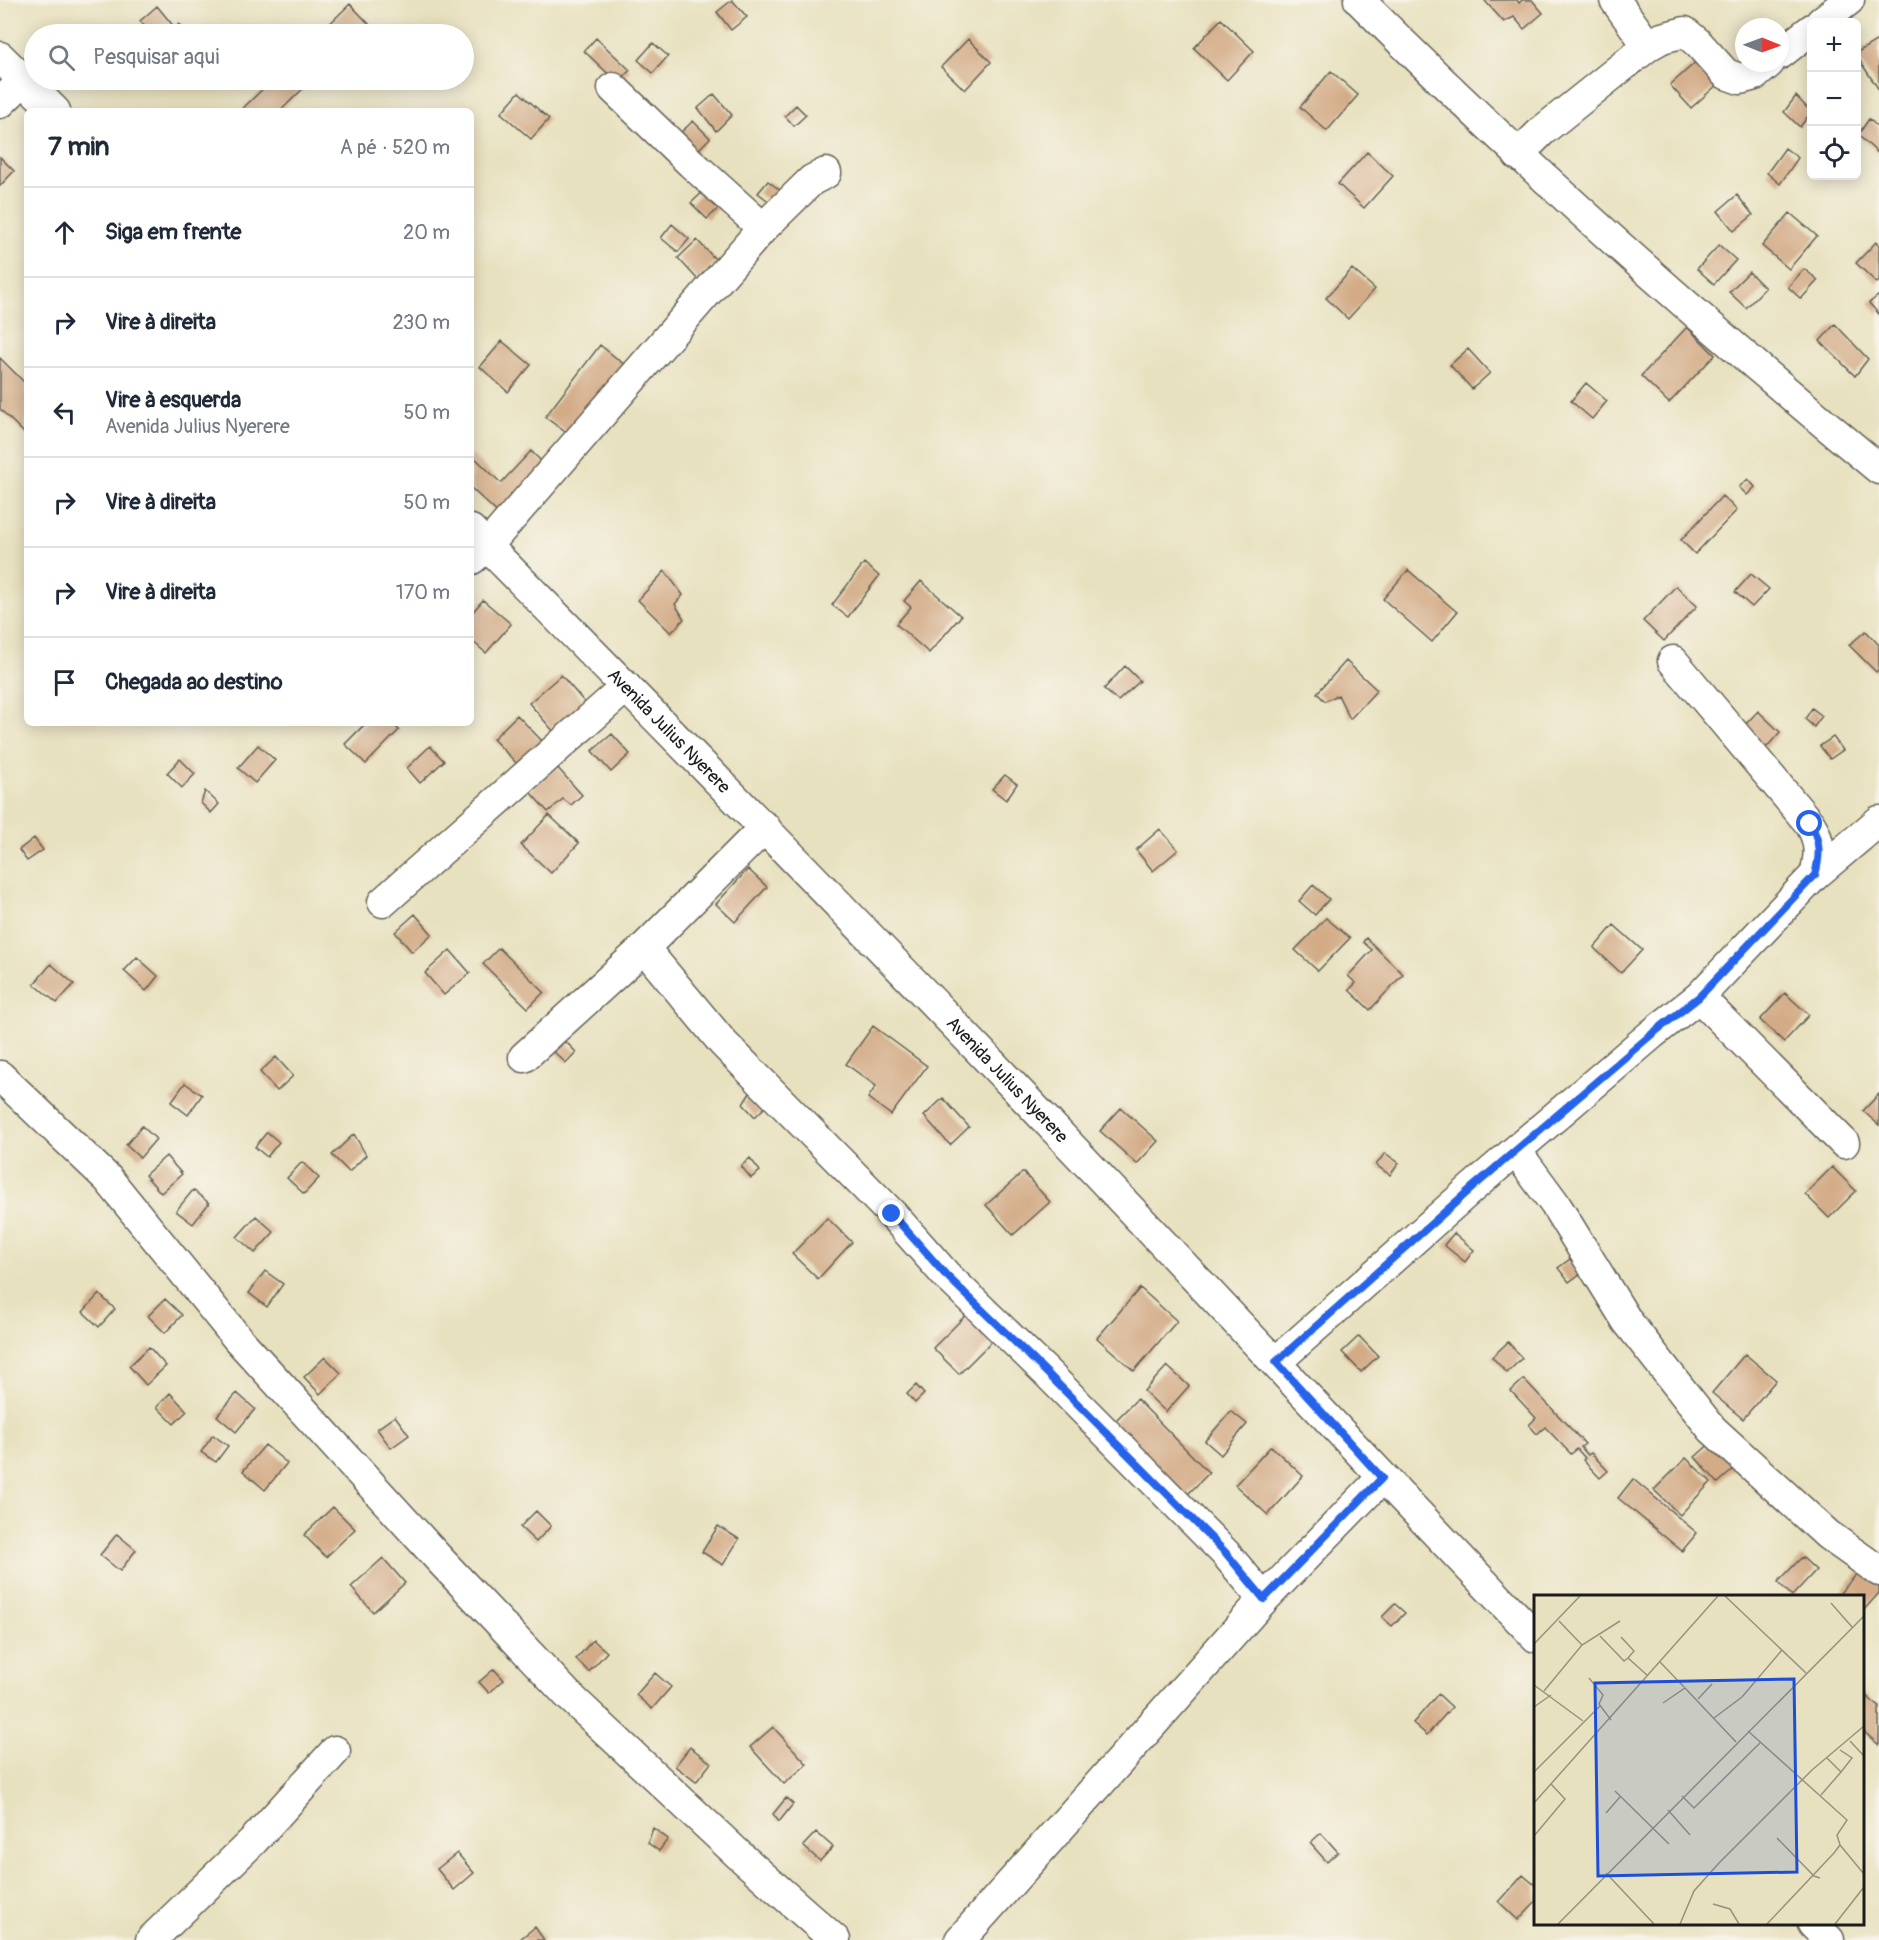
<!DOCTYPE html>
<html lang="pt">
<head>
<meta charset="utf-8">
<style>
  body { margin:0; font-family:Pangolin,sans-serif; background:#f6f6f7; color:#1f2937 }
  .controls { position:absolute; right:18px; top:18px; display:grid; overflow:hidden; border-radius:9px; box-shadow:0 3px 15px #0003 }
  .controls button { width:54px; height:54px; display:grid; place-items:center; padding:0; border:0; border-bottom:2px solid #e0e1e3; background:#fff; color:#1f2937; font:30px sans-serif }
  .compass { position:absolute; left:1735px; top:18px; width:54px; height:54px; border-radius:50%; background:#fff; box-shadow:0 3px 15px #0003; rotate:91deg }
  .stop { position:absolute; width:18px; height:18px; margin:-14px; border:4px solid #2563eb; border-radius:50%; background:#fff }
  .stop.end { background:#2563eb; border-color:#fff; box-shadow:0 2px 6px #0008 }
  .list { margin:0; padding:0; list-style:none }
  h2 { display:flex; justify-content:space-between; align-items:center; height:78px; margin:0; padding:0 24px; font-size:26px }
  h2 small { font-size:20px; font-weight:400; color:#747a83 }
  .list li { display:grid; grid-template-columns:39px 1fr auto; gap:18px; align-items:center; box-sizing:border-box; height:90px; padding:0 24px; border-top:2px solid #e0e1e3 }
  .list b { display:block; font-size:22px; white-space:nowrap }
  .list p { margin:0; font-size:20px; white-space:nowrap; color:#747a83 }
  .list em { font-size:20px; font-style:normal; color:#747a83 }
  .icon { flex:none; width:33px; height:33px; fill:none; stroke:currentColor; stroke-width:2; stroke-linecap:round; stroke-linejoin:round }
  .map { position:relative; flex:none; width:1879px; height:1940px; overflow:hidden }
  .search { position:absolute; background:#fff; box-shadow:0 3px 15px #0003; left:24px; top:24px; width:450px; height:66px; display:flex; align-items:center; gap:15px; box-sizing:border-box; padding:0 21px; border-radius:33px; color:#747a83; font-size:22px }
  .panel { position:absolute; background:#fff; box-shadow:0 3px 15px #0003; left:24px; top:108px; width:450px; height:618px; border-radius:9px }
  .map>svg:first-child { display:block }
</style>
</head>
<body>
<div class="map">
<svg width="1879" height="1940" viewBox="0 0 1879 1940">
  <rect width="100%" height="100%" fill="#f7f3e8"/>
  <filter id="ink" filterUnits="userSpaceOnUse"><feTurbulence type="fractalNoise" baseFrequency=".0167" numOctaves="2"/><feDisplacementMap in="SourceGraphic" scale="12" xChannelSelector="R" yChannelSelector="G"/><feConvolveMatrix kernelMatrix="1 2 1 2 8 2 1 2 1" color-interpolation-filters="sRGB"/></filter>
  <filter id="wash" filterUnits="userSpaceOnUse"><feTurbulence type="fractalNoise" baseFrequency=".008" numOctaves="4" result="noise"/><feDisplacementMap in="SourceGraphic" scale="24" xChannelSelector="R" yChannelSelector="G"/><feGaussianBlur stdDeviation="1.35" result="paint"/><feColorMatrix in="noise" values="0 0 0 0 0 0 0 0 0 0 0 0 0 0 0 0 0 1.4 0 .05"/><feComposite in="paint" operator="in"/></filter>
  <g filter="url(#wash)">
    <rect width="100%" height="100%" fill="#e8e1bf"/>
    <g id="blocks">
      <!-- building -->
      <path fill="#d3ac87" d="M732,0L747,17L731,30L717,12Z
        M1487,0H1517L1519,3L1522,0H1532L1543,13L1524,29L1514,17L1504,22L1485,1Z
        M350,4L369,24L359,34H319Z
        M157,6L175,28L179,24L188,34H152L140,21Z
        M1221,19L1254,51L1227,80L1194,48Z
        M596,38L630,70L618,83L584,51Z
        M968,39L991,62L965,90L941,67Z
        M1879,39V90L1856,55V53Z
        M653,43L668,56L653,73L638,60Z
        M1697,61L1718,84L1691,108L1670,85Z
        M1331,71L1358,95L1327,131L1300,107Z
        M272,80H312L280,111H240Z
        M519,92L549,119L531,139L501,113Z
        M714,94L732,115L716,131L698,108Z
        M1796,96L1811,112L1800,127L1784,112Z
        M796,105L806,115L794,126L785,116Z
        M1869,119L1879,128V154L1858,135Z
        M693,121L710,138L694,154L676,137Z
        M1785,148L1798,158L1780,184L1767,173Z
        M1367,152L1393,176L1364,208L1338,184Z
        M0,157L14,171L0,186Z
        M768,181L785,194L775,206L758,193Z
        M706,189L721,206L707,219L691,203Z
        M1737,195L1753,215L1734,231L1718,211Z
        M1790,213L1817,236L1789,269L1762,246Z
        M672,224L689,239L678,252L661,238Z
        M697,240L717,261L698,280L678,258Z
        M1876,242L1879,245V281L1877,283L1856,263Z
        M1719,245L1736,260L1714,284L1697,269Z
        M1352,269L1375,289L1348,319L1326,298Z
        M1804,269L1818,280L1801,299L1788,287Z
        M1749,272L1765,288L1746,308L1729,292Z
        M1879,295V314L1869,303Z
        M1835,324L1868,359L1855,376L1820,341Z
        M1687,327L1715,355L1669,403L1641,376Z
        M502,341L531,365L508,392L480,367Z
        M600,345L626,366L572,437L545,417Z
        M1468,349L1490,373L1472,389L1450,365Z
        M0,358L27,385V432L25,434L0,409Z
        M1586,383L1607,401L1592,419L1571,401Z
        M531,451L549,469L503,518L471,488V454L501,483Z
        M1748,479L1755,487L1747,495L1739,487Z
        M1722,496L1737,510L1695,554L1681,540Z
        M864,563L879,576L848,617L832,605Z
        M1408,570L1457,612L1432,642L1383,599Z
        M665,571L683,595L675,604L684,619L671,633L638,600Z
        M1751,574L1769,589L1752,607L1735,592Z
        M921,581L961,616L929,653L896,624L911,607L904,601Z
        M1676,586L1697,606L1664,641L1643,621Z
        M483,600L511,624L486,653L471,640V614Z
        M1866,631L1879,645V669L1876,672L1849,645Z
        M1346,661L1377,690L1350,719L1338,695L1325,701L1317,693Z
        M1125,666L1140,681L1118,701L1104,689Z
        M561,675L586,704L554,732L529,703Z
        M1812,708L1822,716L1814,727L1805,719Z
        M1758,711L1780,732L1766,748L1744,726Z
        M517,715L545,744L521,768L493,739Z
        M366,723H392L399,730L366,764L345,744Z
        M612,734L630,754L611,772L592,751Z
        M1833,737L1843,750L1830,759L1820,746Z
        M258,745L275,760L255,783L238,768Z
        M430,746L444,761L420,783L407,768Z
        M180,759L195,774L182,788L167,773Z
        M556,766L582,795L571,805L563,799L548,812L529,791Z
        M1005,775L1017,784L1006,800L992,789Z
        M205,791L219,804L211,813L201,803Z
        M549,815L579,843L551,873L521,845Z
        M1160,829L1178,850L1153,871L1136,850Z
        M34,838L43,850L27,861L19,850Z
        M748,869L767,887L735,922L716,904Z
        M1313,885L1329,899L1315,915L1299,901Z
        M415,914L432,934L412,952L395,932Z
        M1326,918L1350,938L1318,971L1295,950Z
        M1614,925L1642,950L1621,973L1594,948Z
        M1366,938L1403,974L1370,1010L1349,990L1356,983L1348,976L1372,950L1363,942Z
        M499,948L544,992L528,1008L483,964Z
        M450,950L470,973L444,995L425,973Z
        M137,957L158,976L146,991L124,971Z
        M51,964L74,984L57,1003L34,984Z
        M1785,993L1809,1015L1784,1042L1760,1020Z
        M873,1026L927,1066L891,1115L868,1098L876,1086L846,1064Z
        M565,1041L576,1052L566,1063L554,1052Z
        M276,1057L293,1076L277,1091L260,1072Z
        M185,1083L202,1095L188,1115L171,1102Z
        M752,1090L768,1104L755,1117L743,1104Z
        M1879,1094V1125L1863,1111Z
        M943,1098L969,1127L950,1145L924,1116Z
        M1121,1108L1158,1141L1137,1164L1100,1131Z
        M142,1126L156,1139L140,1158L126,1145Z
        M267,1132L279,1142L267,1157L255,1147Z
        M354,1134L366,1155L349,1172L332,1155Z
        M1385,1153L1399,1163L1390,1175L1376,1165Z
        M166,1156L182,1174L161,1193L145,1175Z
        M750,1158L760,1171L751,1178L741,1166Z
        M302,1162L319,1178L304,1194L287,1178Z
        M1832,1167L1856,1191L1829,1218L1805,1194Z
        M1023,1172L1050,1202L1013,1235L986,1205Z
        M193,1190L209,1203L193,1224L176,1211Z
        M256,1216L274,1232L255,1253L237,1237Z
        M827,1218L852,1242L818,1279L792,1254Z
        M1454,1233L1474,1250L1465,1262L1444,1245Z
        M1570,1259L1581,1273L1569,1282L1558,1268Z
        M265,1271L283,1284L267,1307L249,1293Z
        M1140,1288L1177,1321L1134,1371L1097,1338Z
        M99,1294L115,1309L99,1327L83,1312Z
        M165,1299L182,1315L165,1333L148,1316Z
        M967,1314L993,1340L959,1374L933,1348Z
        M1359,1336L1378,1356L1361,1372L1342,1352Z
        M1508,1342L1522,1358L1507,1373L1492,1357Z
        M149,1347L166,1366L146,1385L129,1366Z
        M1745,1354L1776,1380L1743,1419L1712,1393Z
        M325,1357L341,1373L320,1394L304,1377Z
        M1167,1366L1189,1386L1166,1412L1144,1391Z
        M1524,1379L1585,1444L1581,1447L1588,1455L1591,1453L1608,1471L1600,1478L1583,1460L1585,1458L1577,1449L1571,1454L1545,1427L1537,1434L1529,1425L1536,1418L1511,1391Z
        M916,1385L924,1394L915,1403L907,1394Z
        M170,1393L187,1411L174,1424L157,1407Z
        M237,1393L255,1409L236,1432L217,1416Z
        M1137,1399L1209,1473L1181,1501L1109,1427Z
        M1231,1411L1247,1424L1221,1455L1205,1441Z
        M395,1416L409,1435L391,1448L377,1429Z
        M213,1435L228,1446L216,1462L201,1452Z
        M1712,1442L1735,1468L1718,1483L1695,1457Z
        M265,1445L287,1463L265,1490L243,1471Z
        M1271,1446L1303,1476L1268,1515L1235,1485Z
        M1686,1458L1711,1482L1680,1515L1654,1490Z
        M1633,1479L1697,1533L1682,1551L1618,1498Z
        M333,1507L355,1529L326,1557L304,1535Z
        M536,1511L551,1526L536,1542L520,1527Z
        M718,1526L739,1539L723,1565L702,1552Z
        M117,1534L136,1550L120,1571L100,1555Z
        M1802,1557L1816,1570L1792,1596L1778,1582Z
        M383,1558L405,1583L373,1612L351,1587Z
        M1866,1564L1879,1575V1593L1862,1612V1596H1844L1840,1593Z
        M1395,1604L1405,1613L1392,1626L1382,1617Z
        M593,1640L607,1652L589,1672L576,1659Z
        M494,1669L504,1680L489,1693L479,1682Z
        M655,1673L671,1687L652,1709L636,1695Z
        M1862,1692L1879,1707V1745L1862,1730Z
        M1438,1694L1452,1707L1427,1735L1413,1723Z
        M773,1727L807,1764L784,1784L750,1747Z
        M690,1747L711,1763L696,1782L675,1766Z
        M786,1798L793,1804L779,1822L773,1814Z
        M653,1828L668,1839L659,1851L648,1843Z
        M816,1832L833,1847L820,1861L803,1846Z
        M1321,1833L1338,1852L1327,1862L1310,1843Z
        M457,1853L474,1873L454,1890L437,1869Z
        M1523,1875L1536,1886V1901L1518,1920L1499,1902Z
        M535,1927L544,1940H519Z"/>
    </g>
  </g>
  <g filter="url(#ink)">
    <use href="#blocks" fill-opacity="0" stroke="#636155" stroke-width="1.5"/>
    <g fill="none" stroke-linecap="round" stroke-linejoin="round">
      <!-- minor casing -->
      <g stroke="#636155" stroke-width="33">
        <g id="minor">
          <path d="M1359,0C1524,165 1699,320 1879,469"/>
          <path d="M1615,0L1648,46"/>
          <path d="M1821,22L1849,0"/>
          <path d="M1780,54L1812,29"/>
          <path d="M0,57L55,111"/>
          <path d="M613,88L691,163L763,228"/>
          <path d="M0,103L24,80"/>
          <path d="M1518,155L1542,131L1648,46L1662,38L1685,32L1698,43L1726,74L1740,79L1755,75L1769,63"/>
          <path id="s1" d="M471,530C670,731 868,933 1063,1138C1221,1304 1376,1472 1536,1637"/>
          <path d="M472,559L487,546L763,228L812,180L826,173"/>
          <path d="M765,827L644,948L723,1043L892,1214L945,1274L1046,1372L1225,1553L1264,1599"/>
          <path d="M1815,875L1879,821"/>
          <path d="M383,902L626,687"/>
          <path d="M1699,997L1844,1143"/>
          <path d="M524,1057L644,948"/>
          <path d="M0,1076L108,1179L238,1339L440,1560L568,1695L739,1855L835,1940"/>
          <path d="M1516,1151L1555,1204L1627,1321L1712,1429L1828,1535L1879,1571"/>
          <path d="M1276,1362L1473,1187L1652,1034L1699,997L1815,875C1820,856 1821,841 1810,824L1673,661"/>
          <path d="M1813,1924L1829,1940"/>
          <path d="M151,1940L254,1840L335,1751"/>
          <path d="M960,1940L1264,1599L1382,1478"/>
        </g>
      </g>
      <!-- minor -->
      <use href="#minor" stroke="#fff" stroke-width="30"/>
    </g>
  </g>
  <g fill="none" stroke-linecap="round" stroke-linejoin="round" filter="url(#ink)">
    <!-- route -->
    <path stroke="#2563eb" stroke-width="8" d="M892,1214L945,1274L1046,1372L1225,1552L1264,1599L1382,1478L1276,1362L1473,1187L1652,1034L1699,997L1815,875C1820,856 1821,841 1810,824"/>
  </g>
  <g text-anchor="middle" dominant-baseline="central" stroke-width="4.5" stroke-linejoin="round" paint-order="stroke">
    <!-- street labels -->
    <g font-size="18" fill="#1c1c1c" stroke="#f7f3e8">
      <text stroke="none"><textPath href="#s1" startOffset="282">Avenida Julius Nyerere</textPath></text>
      <text stroke="none"><textPath href="#s1" startOffset="768">Avenida Julius Nyerere</textPath></text>
    </g>
  </g>
  <!-- overview -->
  <g transform="translate(1534 1595)">
    <rect width="330" height="330" fill="#e8e1bf"/>
    <path fill="none" stroke="#96927e" stroke-width="1.5" d="M191,1L272,78M297,8L318,32M25,26L48,50M66,41L90,66L94,63L114,81M87,42L100,56L94,63M0,49L46,1M126,67L150,92M55,83L69,100L65,109L77,125M0,90L49,126M10,96L48,50L86,26M164,104L178,89M129,108L151,93L202,147M0,112L17,100M180,123L208,102L248,55M214,136L313,225L303,240L306,250L300,258L233,329M316,146L330,161M306,155L318,163L307,177M0,177L66,111M81,196L135,249M287,200L307,177L293,163M148,201L160,213L226,148M0,208L184,1M134,215L156,240M72,218L86,202M0,241L31,204L17,189M243,243L280,281L286,283M306,250L330,279M72,278L120,329M179,309L196,314L205,329M24,329L330,21M146,329L160,296L185,268L278,175L330,131M301,329L330,292"/>
    <path fill="#1d4ed8" fill-opacity="0.15" stroke="#1d4ed8" stroke-width="3" d="M260,84L263,277L64,281L61,88Z"/>
    <rect width="330" height="330" fill="none" stroke="#1c1c1c" stroke-width="3"/>
  </g>
</svg>
<div class="controls">
<button>+</button>
<button>−</button>
<button><svg class="icon" aria-label="locate" viewBox="0 0 24 24"><circle cx="12" cy="12" r="6"/><path d="M12 2v4M12 18v4M2 12h4M18 12h4"/></svg></button>
</div>
<svg class="compass" viewBox="-18 -18 36 36"><path d="M0-13l5 13h-10z" fill="#e53935"/><path d="M0 13l5-13h-10z" fill="#747a83"/></svg>
<div class="stop" style="left:1810px;top:824px"></div>
<div class="stop end" style="left:892px;top:1214px"></div>
<div class="search"><svg class="icon" aria-label="search" viewBox="0 0 24 24"><circle cx="10" cy="10" r="6"/><path d="M15 15l6 6"/></svg>Pesquisar aqui</div>
<section class="panel">
<h2>7 min<small>A pé · 520 m</small></h2>
<ul class="list">
<li><svg class="icon" aria-label="ahead" viewBox="0 0 24 24"><path d="M12 20V5M6 11l6-6 6 6"/></svg><div><b>Siga em frente</b></div><em>20 m</em></li>
<li><svg class="icon" aria-label="right" viewBox="0 0 24 24"><path d="M7 20v-9h11M14 6l5 5-5 5"/></svg><div><b>Vire à direita</b></div><em>230 m</em></li>
<li><svg class="icon" aria-label="left" viewBox="0 0 24 24"><path d="M17 20v-9H6M10 6l-5 5 5 5"/></svg><div><b>Vire à esquerda</b><p>Avenida Julius Nyerere</p></div><em>50 m</em></li>
<li><svg class="icon" aria-label="right" viewBox="0 0 24 24"><path d="M7 20v-9h11M14 6l5 5-5 5"/></svg><div><b>Vire à direita</b></div><em>50 m</em></li>
<li><svg class="icon" aria-label="right" viewBox="0 0 24 24"><path d="M7 20v-9h11M14 6l5 5-5 5"/></svg><div><b>Vire à direita</b></div><em>170 m</em></li>
<li><svg class="icon" aria-label="arrive" viewBox="0 0 24 24"><path d="M6 21V4h12l-3 4 3 4H6"/></svg><div><b>Chegada ao destino</b></div></li>
</ul>
</section>
</div>
</body>
</html>
